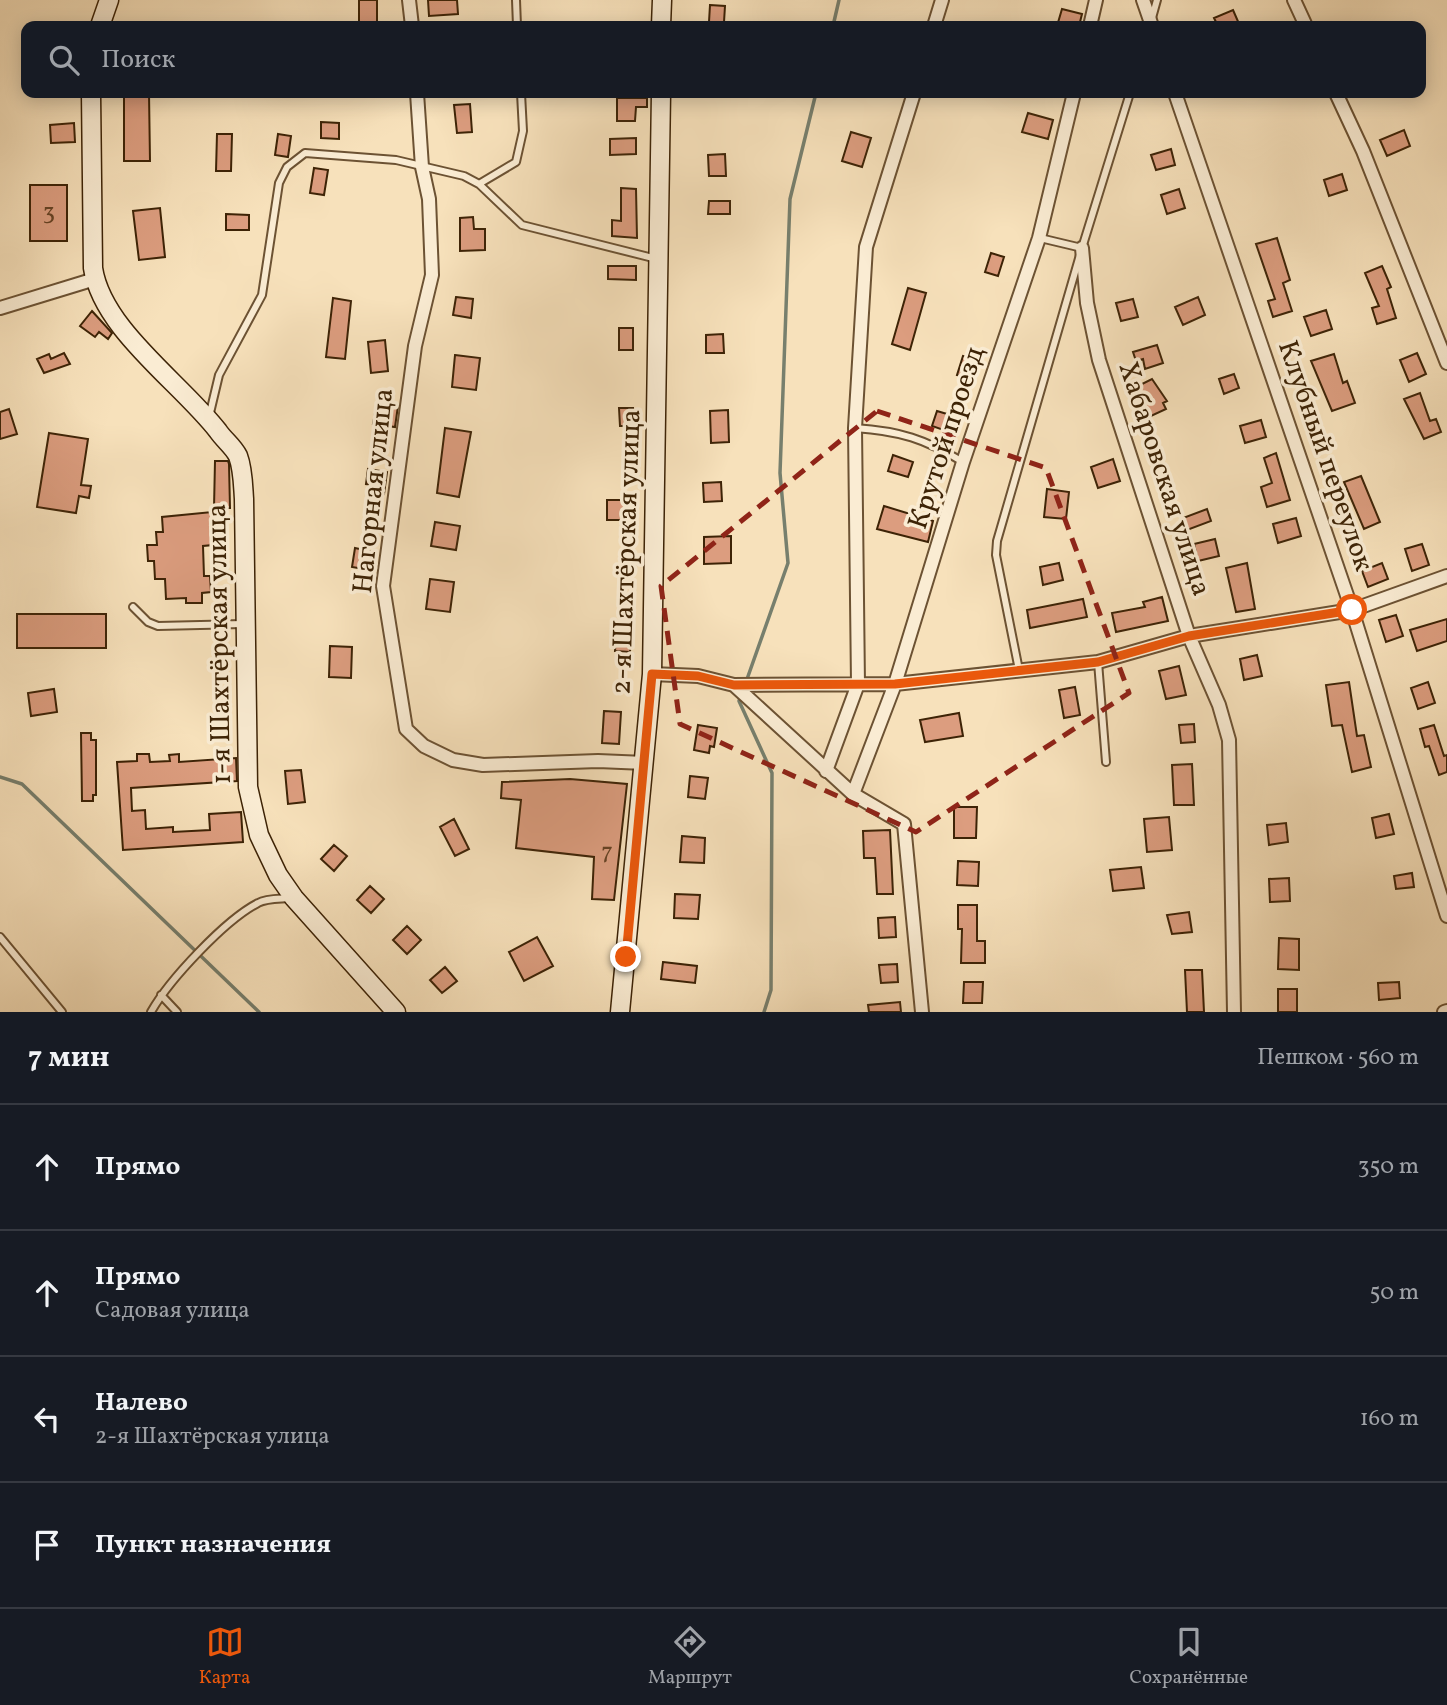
<!DOCTYPE html>
<html lang="ru">
<head>
<meta charset="utf-8">
<style>
  body { margin:0; font-family:Vollkorn,serif; background:#242831; color:#f1f3f6 }
  .stop { position:absolute; width:21px; height:21px; margin:-16px; border:5px solid #ea580c; border-radius:50%; background:#fff }
  .stop.end { background:#ea580c; border-color:#fff; box-shadow:0 2px 7px #0008 }
  .list { margin:0; padding:0; list-style:none }
  h2 { display:flex; justify-content:space-between; align-items:center; height:91px; margin:0; padding:0 28px; font-size:30px }
  h2 small { font-size:23px; font-weight:400; color:#9ea1a6 }
  .list li { display:grid; grid-template-columns:46px 1fr auto; gap:21px; align-items:center; box-sizing:border-box; height:126px; padding:0 28px; border-top:2px solid #363941 }
  .list b { display:block; font-size:26px; white-space:nowrap }
  .list p { margin:0; font-size:23px; white-space:nowrap; color:#9ea1a6 }
  .list em { font-size:23px; font-style:normal; color:#9ea1a6 }
  .icon { flex:none; width:38px; height:38px; fill:none; stroke:currentColor; stroke-width:2; stroke-linecap:round; stroke-linejoin:round }
  .map { position:relative; flex:none; width:1447px; height:1012px; overflow:hidden }
  .search { position:absolute; background:#171b24; box-shadow:0 4px 18px #0003; left:21px; right:21px; top:21px; height:77px; display:flex; align-items:center; gap:18px; box-sizing:border-box; padding:0 24px; border-radius:14px; color:#9ea1a6; font-size:26px }
  .sheet { height:595px; background:#171b24 }
  nav { display:flex; justify-content:space-around; align-items:center; box-sizing:border-box; height:98px; border-top:2px solid #363941; background:#171b24; font-size:19px; color:#9ea1a6 }
  nav a { display:grid; justify-items:center; gap:4px }
  nav .on { color:#ea580c }
  .map>svg:first-child { display:block }
</style>
</head>
<body>
<div class="map">
<svg width="1447" height="1012" viewBox="0 0 1447 1012">
  <rect width="100%" height="100%" fill="#f7e1bb"/>
  <filter id="stains"><feTurbulence type="fractalNoise" baseFrequency=".00286" numOctaves="4"/><feColorMatrix values="0 0 0 0 .2 0 0 0 0 .09 0 0 0 0 .02 0 0 0 .5 -.17"/></filter>
  <radialGradient id="worn" r=".72"><stop offset=".6" stop-color="#630" stop-opacity="0"/><stop offset="1" stop-color="#630" stop-opacity=".3"/></radialGradient>
  <g fill="none" stroke-linecap="round" stroke-linejoin="round">
    <!-- stream -->
    <path stroke="#777f6d" stroke-width="3.5" d="M833,26L839,0
      M746,682L788,563L780,473L790,199L816,93
      M741,696L739,701L772,773L771,990L764,1012
      M0,777L22,784L259,1012"/>
  </g>
  <!-- building -->
  <path fill="#dc9d7f" stroke="#3d2306" stroke-width="2" d="M359,0H377V26H359Z
    M428,0H457L458,14L429,16Z
    M710,5L725,6L724,22H709Z
    M1062,9L1082,14L1079,26H1057Z
    M1233,10L1240,26H1218L1214,18Z
    M124,93H149L150,161H124Z
    M617,98H647V107H636L635,121H617Z
    M470,104L472,132L457,133L454,105Z
    M1028,113L1053,120L1048,139L1022,132Z
    M321,122L339,123V139L321,138Z
    M74,123L75,142L51,143L50,125Z
    M1404,130L1410,146L1387,156L1380,140Z
    M851,132L871,138L862,167L842,161Z
    M217,134H232L231,171H216Z
    M278,134L291,136L288,157L275,155Z
    M636,138V154L610,155V139Z
    M1171,149L1175,165L1156,170L1151,155Z
    M725,154L726,176H709L708,155Z
    M314,168L328,170L324,195L310,193Z
    M1342,174L1347,190L1329,196L1324,180Z
    M30,185H67V241H30Z
    M621,188L636,189L637,238L612,236V220L621,221Z
    M1179,189L1185,208L1167,214L1161,195Z
    M709,201H730V214H708Z
    M160,208L165,257L139,260L133,211Z
    M226,214L249,215V230H226Z
    M473,217L474,229H485V250L460,251V218Z
    M1277,238L1290,280L1283,283L1292,311L1273,317L1268,301L1275,299L1256,244Z
    M991,253L1004,257L998,276L985,272Z
    M608,266H636V280L608,279Z
    M1382,266L1391,287L1387,289L1396,318L1377,324L1372,308L1379,306L1365,273Z
    M908,288L926,293L910,350L892,344Z
    M456,297L473,299L471,318L453,315Z
    M1198,297L1205,315L1183,325L1175,307Z
    M333,298L351,301L345,359L326,357Z
    M1133,299L1138,317L1121,321L1116,303Z
    M1326,310L1332,329L1311,336L1304,317Z
    M92,311L112,333L108,339L99,332L95,337L80,326Z
    M619,328H633V350H619Z
    M723,334L724,353H706V335Z
    M385,340L388,371L371,373L368,342Z
    M1157,345L1163,363L1145,369L1143,359L1136,361L1133,352Z
    M64,353L70,364L44,373L37,359L49,354L51,359Z
    M1417,353L1426,374L1409,382L1400,360Z
    M1334,354L1343,383L1347,381L1355,403L1332,411L1311,361Z
    M455,355L480,358L476,390L452,387Z
    M963,356L977,360L971,379L957,375Z
    M1234,374L1239,388L1224,394L1219,379Z
    M1152,379L1167,401L1163,403L1166,409L1151,416L1148,410L1144,411L1139,398L1143,396L1138,386Z
    M1420,393L1430,421L1436,419L1441,432L1424,439L1404,399Z
    M377,402L398,406L395,427L373,424Z
    M619,408H633L634,426H620Z
    M9,409L17,434L0,439V412Z
    M728,410L729,442L711,443L710,411Z
    M937,411L957,417L952,433L932,426Z
    M1261,420L1266,437L1245,443L1240,426Z
    M445,428L471,432L459,497L437,493Z
    M49,433L88,439L81,485L91,486L89,498L79,496L76,513L37,507Z
    M1276,453L1290,500L1267,507L1261,487L1272,483L1264,458Z
    M893,455L913,462L908,477L888,471Z
    M1113,459L1120,481L1098,488L1091,467Z
    M215,461H228L229,464L230,508H214Z
    M368,469L387,472L384,494L374,492L375,485L366,484Z
    M1361,476L1380,522L1364,529L1344,482Z
    M721,482L722,501L704,502L703,483Z
    M1047,489L1069,492L1066,519L1044,517Z
    M607,500H633V520H607Z
    M884,506L933,521L928,542L877,529Z
    M1207,509L1211,521L1187,530L1183,518Z
    M222,511L223,533H213V545L203,546L204,576H210L211,592L202,593V603H186V598L166,599L165,579H155L154,561H148L147,545H157L156,532H163L162,517Z
    M1296,518L1301,536L1278,543L1273,524Z
    M435,522L460,526L456,550L431,546Z
    M731,536V563L704,564V537Z
    M1215,539L1219,556L1198,561L1194,544Z
    M1422,544L1429,565L1412,571L1405,549Z
    M355,548L373,552L370,570L352,567Z
    M1059,563L1063,580L1043,585L1040,567Z
    M1247,563L1255,609L1236,612L1226,568Z
    M1382,563L1388,579L1368,587L1362,571Z
    M430,579L454,582L450,612L426,609Z
    M1162,597L1168,621L1116,632L1112,613L1145,607L1143,602Z
    M1083,599L1087,617L1030,628L1027,610Z
    M17,614H106V648H17Z
    M1396,615L1403,636L1386,642L1379,620Z
    M1447,619V641L1417,651L1410,630Z
    M616,634L631,635L630,652L615,651Z
    M330,646L352,647L351,678L329,677Z
    M1257,655L1262,676L1244,680L1240,659Z
    M1179,666L1186,695L1166,699L1159,671Z
    M1349,682L1357,736L1364,735L1371,767L1352,772L1342,725L1332,726L1326,685Z
    M1428,682L1435,703L1418,709L1411,688Z
    M1075,687L1080,715L1064,718L1059,690Z
    M54,689L57,712L31,716L28,693Z
    M604,711L621,712L619,744L602,743Z
    M959,713L963,736L925,742L920,720Z
    M1194,724L1195,742L1181,743L1179,725Z
    M698,725L717,728L714,747L710,746L709,753L694,750Z
    M1434,725L1444,756L1447,755V772L1439,775L1429,746L1425,747L1420,729Z
    M81,733H91V740H96V795H93V801H82Z
    M137,754H149L150,762L170,761L169,755L179,754V762L236,758L237,781L131,788L132,811L145,810L146,829L173,827V832L210,830L209,814L241,812L243,842L123,850L117,762L137,761Z
    M1192,764L1194,805H1174L1172,765Z
    M301,770L305,802L288,804L285,771Z
    M690,776L708,778L705,799L688,797Z
    M570,779L627,784L614,900L592,899L594,857L516,848L521,800L501,798L502,782Z
    M954,807H977L976,838H954Z
    M1389,814L1394,834L1376,838L1372,818Z
    M1169,817L1172,850L1147,852L1144,819Z
    M454,819L469,849L455,856L440,827Z
    M1286,823L1288,842L1269,845L1267,825Z
    M890,830L893,894H877L875,858H864L863,831Z
    M682,836L705,838L704,863L680,862Z
    M334,845L347,856L334,871L321,859Z
    M958,861L979,862L978,886L957,885Z
    M1141,867L1144,888L1113,891L1110,870Z
    M1412,873L1414,887L1396,889L1394,876Z
    M1289,878L1290,901L1270,902L1269,879Z
    M370,886L384,899L371,913L357,900Z
    M675,894L700,895L698,919L674,918Z
    M958,905H977V941H985V963H961L962,929H958Z
    M1189,912L1192,932L1172,934L1167,915Z
    M895,917L896,937L879,938L878,918Z
    M407,926L421,940L407,954L393,940Z
    M537,937L553,966L524,981L509,952Z
    M1279,938L1299,939V970L1278,969Z
    M663,962L697,966L695,983L661,979Z
    M897,964L898,982L881,983L879,965Z
    M445,967L457,981L442,993L430,980Z
    M1185,970H1202L1204,1012H1187Z
    M964,982H983L982,1003H963Z
    M1399,982L1400,998L1379,1000L1378,983Z
    M1278,989H1297V1012H1278Z
    M900,1002L901,1012H869L868,1005Z"/>
  <g fill="none" stroke-linecap="round" stroke-linejoin="round">
    <!-- lane casing -->
    <g stroke="#6c5233" stroke-width="10">
      <path id="lane" d="M516,0L517,26
        M1152,18L1157,0
        M479,184L516,162L523,131L521,93
        M1082,248L1130,93
        M209,417L219,375L262,295L279,183L287,167L305,153L396,160L464,176L479,184L522,225L657,259
        M855,428C900,431 925,439 963,462
        M133,607L148,622L158,626L243,624
        M1098,662L1106,762
        M1019,670L996,555L997,541L1082,248L1040,238
        M0,937L62,1012
        M161,995L177,1012
        M151,1012C169,980 225,920 258,903C267,898 280,899 290,898"/>
    </g>
    <!-- street casing -->
    <g stroke="#6c5233" stroke-width="16">
      <path id="street" d="M409,0L412,26
        M1143,0L1152,26
        M1294,0L1306,26
        M934,26L942,0
        M1090,26L1096,0
        M417,93L422,167L429,199L432,275L415,346L383,586L406,729L424,746L453,760L483,765L598,761L645,763
        M1175,93L1352,610L1447,916
        M1336,93L1363,151L1447,363
        M1082,248L1087,303L1099,360L1189,636L1219,705L1229,740L1234,1012
        M0,308L95,279
        M652,674L698,676L734,685L853,794L904,824L922,1012
        M734,685L895,684L1098,662L1189,636L1352,610L1447,576
        M826,771L858,684L855,428L866,247L914,93
        M853,794L895,684L963,462L1039,238L1074,93
        M1444,1012L1447,1011"/>
    </g>
    <!-- secondary casing -->
    <g stroke="#3d2306" stroke-width="21">
      <path id="secondary" d="M100,26L109,0
        M661,26L662,0
        M91,93L93,268C102,329 180,382 218,431C224,440 233,446 238,456C243,469 243,485 244,499L248,787L259,835L278,875L294,898L396,1012
        M620,1012L652,674L661,93"/>
    </g>
    <!-- lane -->
    <use href="#lane" stroke="#faecd3" stroke-width="6"/>
    <!-- street -->
    <use href="#street" stroke="#faecd3" stroke-width="12"/>
    <!-- secondary -->
    <use href="#secondary" stroke="#faecd3" stroke-width="18"/>
  </g>
  <g fill="none" stroke-linecap="round" stroke-linejoin="round">
    <!-- route -->
    <path stroke="#ea580c" stroke-width="9" d="M626,957L652,674L698,676L734,685L895,684L1098,662L1189,636L1352,610"/>
  </g>
  <!-- marked area -->
  <path fill="none" stroke="#8f2418" stroke-width="5" stroke-dasharray="14 9" stroke-linejoin="round" d="M877,411L1046,468L1129,693L916,832L680,724L661,586Z"/>
  <g text-anchor="middle" dominant-baseline="central" stroke-width="7" stroke-linejoin="round" paint-order="stroke">
    <!-- number labels -->
    <g font-size="24" fill="#654224">
      <text x="49" y="213">3</text>
      <text x="607" y="853">7</text>
    </g>
    <!-- street labels -->
    <g font-size="28" fill="#3d2306" stroke="#faecd3">
      <text transform="translate(947 438) rotate(-72)">Крутой проезд</text>
      <text transform="translate(1325 456) rotate(71)">Клубный переулок</text>
      <text transform="translate(1164 479) rotate(72)">Хабаровская улица</text>
      <text transform="translate(374 491) rotate(-84)">Нагорная улица</text>
      <text transform="translate(627 552) rotate(-88)">2-я Шахтёрская улица</text>
      <text transform="translate(220 644) rotate(-91)">1-я Шахтёрская улица</text>
    </g>
  </g>
  <rect width="100%" height="100%" filter="url(#stains)"/>
  <rect width="100%" height="100%" fill="url(#worn)"/>
</svg>
<div class="stop" style="left:1352px;top:610px"></div>
<div class="stop end" style="left:626px;top:957px"></div>
<div class="search"><svg class="icon" aria-label="search" viewBox="0 0 24 24"><circle cx="10" cy="10" r="6"/><path d="M15 15l6 6"/></svg>Поиск</div>
</div>
<section class="sheet">
<h2>7 мин<small>Пешком · 560 m</small></h2>
<ul class="list">
<li><svg class="icon" aria-label="ahead" viewBox="0 0 24 24"><path d="M12 20V5M6 11l6-6 6 6"/></svg><div><b>Прямо</b></div><em>350 m</em></li>
<li><svg class="icon" aria-label="ahead" viewBox="0 0 24 24"><path d="M12 20V5M6 11l6-6 6 6"/></svg><div><b>Прямо</b><p>Садовая улица</p></div><em>50 m</em></li>
<li><svg class="icon" aria-label="left" viewBox="0 0 24 24"><path d="M17 20v-9H6M10 6l-5 5 5 5"/></svg><div><b>Налево</b><p>2-я Шахтёрская улица</p></div><em>160 m</em></li>
<li><svg class="icon" aria-label="arrive" viewBox="0 0 24 24"><path d="M6 21V4h12l-3 4 3 4H6"/></svg><div><b>Пункт назначения</b></div></li>
</ul>
</section>
<nav>
<a class="on"><svg class="icon" aria-label="map" viewBox="0 0 24 24"><path d="M3 6l6-2 6 2 6-2v14l-6 2-6-2-6 2zM9 4v14M15 6v14"/></svg>Карта</a>
<a><svg class="icon" aria-label="directions" viewBox="0 0 24 24"><path d="M12 3l9 9-9 9-9-9zM9 14v-3h6M13 9l2 2-2 2"/></svg>Маршрут</a>
<a><svg class="icon" aria-label="saved" viewBox="0 0 24 24"><path d="M7 4h10v16l-5-4-5 4z"/></svg>Сохранённые</a>
</nav>
</body>
</html>
